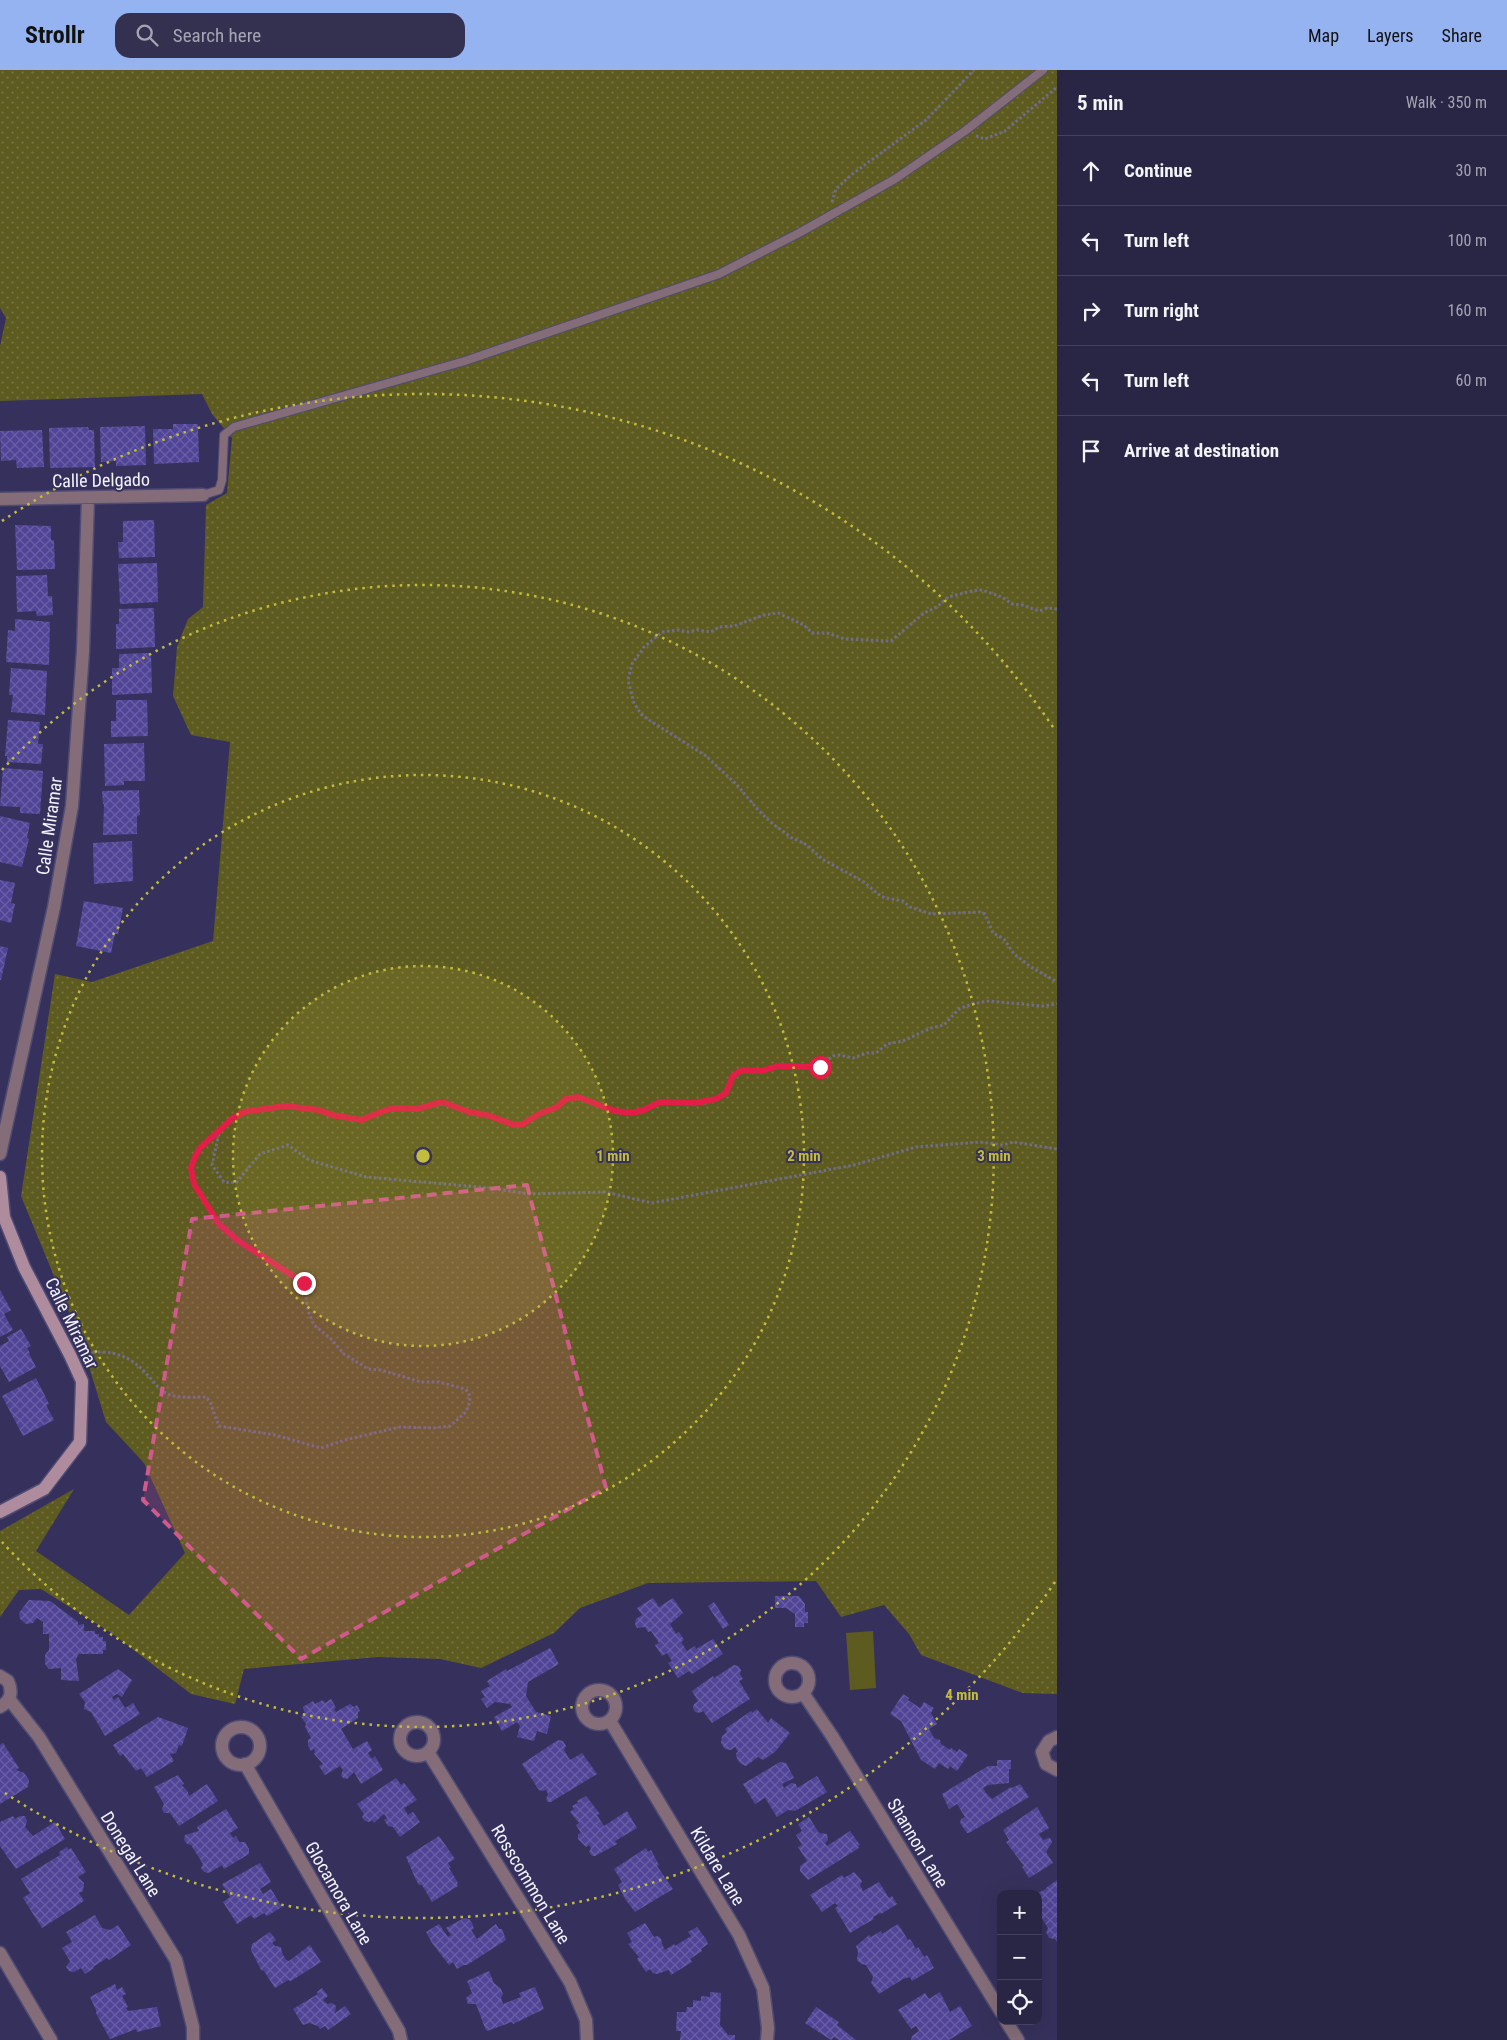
<!DOCTYPE html>
<html lang="en">
<head>
<meta charset="utf-8">
<style>
  body { margin:0; font-family:"Roboto Condensed",sans-serif; background:#343150; color:#f1f3f6 }
  .controls { position:absolute; right:15px; bottom:15px; display:grid; overflow:hidden; border-radius:10px; box-shadow:0 5px 20px #0002 }
  .controls button { width:45px; height:45px; display:grid; place-items:center; padding:0; border:0; border-bottom:1px solid #44425e; background:#282545; color:#f1f3f6; font:25px sans-serif }
  .stop { position:absolute; width:15px; height:15px; margin:-11px; border:4px solid #e11d48; border-radius:50%; background:#fff }
  .stop.end { background:#e11d48; border-color:#fff; box-shadow:0 1px 5px #0008 }
  .list { margin:0; padding:0; list-style:none }
  h2 { display:flex; justify-content:space-between; align-items:center; height:65px; margin:0; padding:0 20px; font-size:21px }
  h2 small { font-size:16px; font-weight:400; color:#a5a5b3 }
  .list li { display:grid; grid-template-columns:32px 1fr auto; gap:15px; align-items:center; box-sizing:border-box; height:70px; padding:0 20px; border-top:1px solid #44425e }
  .list b { display:block; font-size:19px; white-space:nowrap }
  .list em { font-size:16px; font-style:normal; color:#a5a5b3 }
  .icon { flex:none; width:28px; height:28px; fill:none; stroke:currentColor; stroke-width:2; stroke-linecap:round; stroke-linejoin:round }
  .map { position:relative; flex:none; width:1057px; height:1970px; overflow:hidden }
  header { display:flex; align-items:center; gap:30px; box-sizing:border-box; height:70px; padding:0 25px; background:#95b2f1; color:#111 }
  header strong { font-size:24px }
  nav { display:flex; gap:28px; margin-inline-start:auto; font-size:18px }
  .search { width:350px; height:45px; background:#343150; display:flex; align-items:center; gap:12px; box-sizing:border-box; padding:0 18px; border-radius:15px; color:#a5a5b3; font-size:19px }
  main { display:flex }
  aside { flex:1; background:#282545 }
  .map>svg:first-child { display:block }
</style>
</head>
<body>
<header>
<strong>Strollr</strong>
<div class="search"><svg class="icon" aria-label="search" viewBox="0 0 24 24"><circle cx="10" cy="10" r="6"/><path d="M15 15l6 6"/></svg>Search here</div>
<nav><a>Map</a><a>Layers</a><a>Share</a></nav>
</header>
<main>
<div class="map">
<svg width="1057" height="1970" viewBox="0 0 1057 1970">
  <defs>
    <pattern id="grass-dots" width="8" height="8" patternUnits="userSpaceOnUse" patternTransform="scale(1.25)"><rect width="8" height="8" fill="#5e5b20"/><path d="M2 2h.1M6 6h.1" fill="none" stroke="#767341" stroke-width="1.8" stroke-linecap="round"/></pattern>
    <pattern id="building-cross-hatch" width="8" height="8" patternUnits="userSpaceOnUse" patternTransform="scale(1.25)"><rect width="8" height="8" fill="#504496"/><path d="M0 0l8 8M0 8l8-8" fill="none" stroke="#6a5fa6"/></pattern>
  </defs>
  <rect width="100%" height="100%" fill="#36315c"/>
  <!-- grass -->
  <path fill="url(#grass-dots)" d="M0,0H1057V1624L1023,1623L921,1585L909,1564L884,1535L841,1547L816,1511L648,1513L580,1538L554,1563L481,1598L440,1589L378,1587L244,1599L235,1634L191,1624L113,1564L41,1519L19,1520L0,1547V1461L74,1419L36,1481L129,1545L185,1483L144,1393L106,1352L82,1274L21,1126L55,904L92,912L213,871L230,672L191,665L173,626L177,577L188,549L203,537L206,435L227,423L232,368L212,344L202,324L0,331V276L6,248L0,238Z"/>
  <!-- pitch -->
  <path fill="#5e5b20" d="M873,1561L876,1618L850,1620L846,1563Z"/>
  <!-- building -->
  <path fill="url(#building-cross-hatch)" d="M173,354H198L199,392L154,394L153,359H173Z
    M145,356L146,395L116,396V391L101,392L100,357Z
    M88,357L89,360H94L95,397L50,398L49,358Z
    M42,360L44,397L17,398L16,390L1,391L0,361Z
    M154,450L155,487L119,488L118,472H123V451Z
    M15,455L51,456V470H54L55,499L17,500Z
    M157,493L158,532L120,534L118,494Z
    M47,505L48,526H52L53,545L37,546L36,541L17,542L16,506Z
    M154,538L155,577L116,579V554H119V539Z
    M15,549L50,552L49,595L6,592L8,560L15,561Z
    M151,583L152,623L112,625V598H119V584Z
    M11,598L47,601L45,645L11,642L13,625H9Z
    M116,630H147L148,666L111,667V651H116Z
    M8,650L40,652L38,674H43L41,694L7,692V686H5Z
    M144,673L145,711H124V715L105,716L104,674Z
    M3,698L43,701L40,744L20,743V737L0,736Z
    M139,720L140,745L137,746V764L103,765L104,734H103L102,721Z
    M0,746L30,753L27,768L29,769L22,797L0,792Z
    M132,771L133,811L94,814L93,773Z
    M0,810L15,813L11,833L15,834L11,853L0,850Z
    M84,831L123,838L118,864H115L111,883L76,876Z
    M0,876L8,878L1,910H0Z
    M0,1220L11,1240L4,1244L13,1260L0,1267Z
    M21,1259L31,1276L27,1278L30,1283L29,1284L36,1297L9,1312L0,1296V1276L9,1271L7,1267Z
    M36,1308L49,1334L46,1335L54,1350L23,1366L2,1326Z
    M775,1526H799L805,1534V1542H808V1553H804V1557H795V1544L786,1538H775Z
    M653,1528L659,1537L673,1528L683,1543L670,1554L676,1564L679,1562L684,1570L681,1572L687,1581L695,1576L696,1579L713,1569L723,1584L692,1604L689,1601L678,1608L668,1593L672,1591L667,1583L662,1586L655,1575L659,1573L651,1561L648,1562L645,1557L637,1558L635,1554L636,1549L642,1545L637,1538Z
    M29,1530L50,1531L78,1552V1555L84,1554V1561H95V1564H99V1567H103V1571H106V1580H103V1584H79L76,1589L79,1611L61,1610V1598L49,1599L45,1594V1585L49,1580V1564H43V1552L37,1548L33,1553L26,1554L20,1549L19,1543Z
    M714,1532L729,1555L723,1559L708,1536Z
    M550,1578L559,1594L528,1612L526,1626L536,1642L551,1646L547,1664L537,1661L534,1671L517,1667L520,1656L517,1652L502,1661L494,1647L512,1637L510,1634L495,1632L487,1638L481,1629L485,1627L481,1621L490,1616L487,1611L506,1599L507,1601Z
    M734,1595L738,1596L741,1600L740,1604L743,1609L739,1611L750,1629L712,1653L703,1641L700,1643L695,1642L693,1638L694,1634L698,1631L692,1621L713,1606L714,1608Z
    M118,1599L132,1610L122,1627L117,1624L112,1627L114,1630L118,1627L125,1638L133,1633L140,1644L105,1666L91,1642L84,1639L85,1632L79,1624Z
    M903,1624L909,1628L908,1630L920,1638L924,1632L934,1638L931,1643L937,1654L929,1659L934,1668L940,1670L941,1674L950,1680L951,1678L957,1682L959,1679L968,1685L957,1701L950,1696L948,1699L939,1693L935,1699L921,1690L901,1651L890,1644Z
    M331,1629L336,1638L334,1639L336,1642L350,1634L354,1637L357,1635L360,1641L358,1642V1648L341,1659L353,1679L367,1671L372,1680L368,1683L372,1689L375,1686L383,1700L361,1714L354,1702L347,1709L343,1708L341,1705L343,1700L340,1696L325,1705L319,1696L323,1694L314,1684L315,1681L314,1679L311,1681L308,1676V1670L311,1668L305,1657L306,1654L301,1647L305,1645L303,1637L313,1631L315,1634L323,1630L325,1633Z
    M757,1639L768,1653L771,1648L790,1663L775,1682L763,1690L758,1687L746,1696L741,1694L737,1689L736,1683L738,1682L735,1677L731,1680L725,1679L721,1673L722,1666L727,1662L725,1659L751,1641L752,1643Z
    M158,1647L188,1658L182,1676L179,1675L176,1683L170,1684L174,1691L147,1707L141,1698L136,1701L123,1684L120,1686L113,1675Z
    M558,1670L563,1671L566,1676L564,1680L570,1690L582,1683L597,1704L551,1732H548L546,1729L548,1724L546,1720L543,1721L539,1720L522,1694Z
    M3,1673L19,1698L16,1700L24,1703L29,1710L28,1717L0,1734V1675Z
    M997,1690H1011V1699H1009V1713L988,1715L983,1718L986,1723L992,1729L1011,1717L1012,1718L1020,1714L1029,1727L969,1763H967L960,1753L961,1749L965,1747L957,1734L949,1739L942,1724L988,1696H997Z
    M780,1692L786,1693L794,1708L782,1714L784,1718L791,1713L796,1714L797,1718L817,1706L827,1722L795,1741L788,1740L777,1747L765,1728L755,1734L743,1714Z
    M178,1705L184,1714L182,1715L188,1722L189,1726L207,1714L218,1731L179,1756L170,1743H164L162,1739L164,1734L154,1717Z
    M396,1708L401,1715L404,1713L417,1730L404,1738L408,1745L413,1742L420,1752L400,1767L393,1757L388,1756L384,1750L387,1748L384,1744L374,1753L372,1750L369,1752L365,1751L362,1747L364,1744L357,1734Z
    M586,1726L600,1744L597,1745L604,1756L627,1741L637,1758L615,1771L617,1774L595,1786H592L589,1782L591,1778L589,1775L586,1777L578,1769V1764L581,1763L576,1755L579,1753L570,1742L574,1739L572,1736L578,1733L577,1731Z
    M1037,1737L1049,1758L1039,1764L1043,1770L1050,1768L1052,1772L1046,1782L1053,1793L1029,1808L1022,1797L1024,1796L1006,1772L1009,1770L1003,1760Z
    M226,1739L238,1758L230,1763L233,1768L236,1766L239,1772H245L249,1779V1784L224,1799L222,1795L209,1803L204,1802L201,1798L203,1794L191,1775L187,1774L184,1770L185,1765L199,1761L197,1757Z
    M13,1746L15,1749L20,1746H25L27,1751L25,1757L33,1766L55,1752L65,1769L16,1799L0,1776V1752Z
    M809,1747L819,1763L827,1764L828,1770L825,1773L827,1776L850,1761L860,1775L858,1776L859,1778L808,1810L800,1801V1796L807,1791L798,1777L802,1775L796,1765L802,1761L798,1754Z
    M439,1766L455,1789L448,1793L451,1798H449L458,1813L457,1814L458,1816L432,1832L422,1815H419L416,1810L406,1787Z
    M67,1777L68,1780L71,1778L86,1802L78,1807L84,1813L83,1821L79,1823L84,1831L42,1858L23,1828L30,1823L21,1809L60,1785L59,1782Z
    M646,1778L648,1782L651,1780L659,1795L657,1796L673,1819L635,1842L625,1829L618,1815L622,1812L614,1799Z
    M260,1793L271,1812L260,1819L263,1824L271,1819L282,1837L267,1846L264,1843L254,1849L251,1845L237,1854L223,1832L230,1827L222,1814Z
    M854,1802L862,1811L860,1815L863,1821L879,1812L889,1828L892,1826L897,1834L881,1844L880,1843L873,1847L874,1849L850,1863L835,1838L838,1836L835,1833L822,1842L810,1825L842,1805L844,1808Z
    M1057,1810V1872L1055,1869L1049,1868L1046,1862L1048,1858L1041,1847L1038,1849V1824H1036L1046,1819V1818Z
    M95,1845L102,1858L110,1860L118,1855L131,1875L109,1890L107,1888L93,1897L94,1898L85,1904L81,1898L74,1902L69,1901L66,1897L70,1891L62,1878L72,1872L66,1862Z
    M464,1848L469,1849L472,1853L474,1859L471,1860L477,1869L496,1854L499,1859H502L506,1870L467,1895H464L457,1899L453,1892L449,1895L432,1873L426,1862L439,1854L448,1867L451,1865L446,1858Z
    M645,1853L654,1867L658,1866L661,1869L662,1874L665,1880L674,1874L675,1876L691,1866L688,1862L697,1857L706,1869L708,1874L701,1879L702,1881L690,1889L692,1892L671,1905L669,1900L657,1904L653,1903L650,1899L646,1902L637,1889L639,1887L628,1874L632,1872L627,1863Z
    M898,1854L908,1870L910,1869L916,1879L918,1877L924,1887L927,1885L934,1898L912,1911L910,1907L903,1909L879,1924L871,1913L873,1907L866,1895L861,1894L857,1890L858,1882L856,1876L869,1865L871,1867L881,1861L882,1864Z
    M270,1862L276,1870L272,1873L275,1876L281,1877L282,1883L286,1890L289,1891L310,1875L321,1892L291,1911L288,1910L275,1918L264,1901L261,1900L251,1880L252,1874Z
    M489,1901L494,1913L501,1919L503,1924L501,1928L503,1934L521,1927L519,1923L535,1917L544,1939L513,1954L512,1952L487,1961L485,1958L476,1934H468L466,1928L472,1923L467,1911Z
    M115,1914L117,1920L122,1917L126,1924L122,1926L128,1937L126,1938L128,1941L157,1937L161,1956L137,1962L136,1959L110,1969L96,1943V1940L90,1927Z
    M322,1918L328,1926L323,1930L327,1934L332,1933L336,1936L335,1943L345,1936L351,1944L328,1960L325,1956L320,1959L318,1956L309,1953L303,1955L293,1939L318,1924L317,1922Z
    M710,1922L721,1923L720,1955L728,1965H735V1970H680L681,1961H676L677,1942H686L687,1937H693V1930L701,1931V1926L710,1927Z
    M940,1922L950,1942L960,1936L972,1956L949,1970H911L912,1966L919,1961L916,1956L911,1959L898,1940L925,1923L929,1929Z
    M816,1937L839,1952L837,1955L856,1970H839L834,1967L831,1970L805,1953Z"/>
  <g fill="none" stroke-linecap="round" stroke-linejoin="round">
    <!-- lane casing -->
    <g stroke="#504c73" stroke-width="10">
      <path id="lane" d="M203,425L219,420L222,410L224,365L234,357L465,291L719,204L799,163L895,109L965,61L1043,0"/>
    </g>
    <!-- street casing -->
    <g stroke="#504c73" stroke-width="15">
      <path id="street" d="M0,429L203,425
        M0,1084L54,837L72,736L83,581L88,428
        M775 1610a17 17 0 1 1 34 0a17 17 0 1 1-34 0Z
        M0,1606L8,1611C13,1622 11,1631 0,1637
        M582 1637a17 17 0 1 1 34 0a17 17 0 1 1-34 0Z
        M803,1623L832,1666L1001,1942
        M9,1629L39,1667L176,1890L193,1957V1970
        M610,1651L739,1865L763,1918L768,1958L767,1970
        M400 1669a17 17 0 1 1 34 0a17 17 0 1 1-34 0Z
        M222 1676a19 19 0 1 1 38 0a19 19 0 1 1-38 0Z
        M1057,1667L1049,1671L1042,1682L1046,1694L1057,1700
        M428,1682L570,1912L586,1950L587,1970
        M245,1694L399,1961L401,1970
        M0,1883L51,1970
        M1006,1951L1018,1970"/>
    </g>
    <!-- secondary casing -->
    <g stroke="#504c73" stroke-width="15">
      <path id="secondary" d="M0,1107L4,1147L24,1197L70,1285L82,1311L80,1372L44,1419L0,1442"/>
    </g>
    <!-- path -->
    <path stroke="#706c8d" stroke-width="3" stroke-dasharray="2.5 2.5" stroke-linecap="butt" d="M976,66L985,69L1005,61L1057,17
      M832,132L836,119L851,105L926,50L974,0
      M1057,539L1047,538L1039,541L1022,535L1012,534L1002,527L982,520L972,521L948,527L937,537L924,543L891,571L845,569L827,563H812L804,555L778,543L764,545L734,556L719,557L711,562L697,560L689,562L678,560L662,562L644,577L632,594L628,610L634,633L641,644L649,650L706,686L737,715L759,741L773,754L792,768L807,775L822,789L864,812L878,824L885,828L903,831L910,837L931,844L980,842L985,844L993,863L1004,869L1014,884L1031,897L1057,912
      M220,1059L212,1095L224,1112L236,1113L260,1084L288,1075L309,1090L366,1107L490,1118L529,1124L605,1122L652,1133L854,1095L916,1077L980,1072L1003,1075L1013,1072L1057,1079
      M83,1283C115,1279 132,1286 152,1310C157,1316 162,1322 170,1325C181,1328 194,1327 206,1327L210,1332L219,1356L275,1365L321,1378L345,1370L400,1357L433,1358L450,1356L466,1342L470,1331L469,1323L465,1319L439,1312H421L381,1300L368,1299L344,1284L331,1269L314,1255L309,1243L306,1230L307,1220L304,1213L237,1170L219,1154L194,1114L191,1098L195,1087L201,1078L233,1048L244,1042L285,1035L319,1040L332,1045L361,1050L385,1040L396,1038L417,1039L437,1033H445L469,1042L487,1045L514,1055H523L539,1044L557,1037L566,1029L578,1027L621,1043L644,1040L660,1032L706,1033L723,1026L729,1018L733,1006L742,1000L762,1001L778,996H808L816,998L819,997L833,986L839,985L853,988L867,983H876L887,974L903,971L931,958L944,955L959,939L972,934L989,931L1042,936L1057,934"/>
    <!-- lane -->
    <use href="#lane" stroke="#846d79" stroke-width="8"/>
    <!-- street -->
    <use href="#street" stroke="#846d79" stroke-width="12"/>
    <!-- secondary -->
    <use href="#secondary" stroke="#ae8b9d" stroke-width="12"/>
  </g>
  <g fill="none" stroke-linecap="round" stroke-linejoin="round">
    <!-- route -->
    <path stroke="#e11d48" stroke-width="6" d="M304,1213L237,1170L219,1154L194,1114L191,1098L195,1087L200,1078L233,1048L244,1042L285,1036L319,1040L332,1045L361,1050L386,1040L396,1038L417,1039L438,1033H445L469,1042L487,1045L514,1055L523,1054L539,1044L557,1037L566,1029L578,1027L615,1041L632,1043L644,1040L660,1032L695,1033L716,1029L726,1023L733,1006L742,1000L762,1001L778,996L820,997"/>
  </g>
  <!-- marked area -->
  <path fill="#d15a8c" fill-opacity="0.2" stroke="#d15a8c" stroke-width="4" stroke-dasharray="10 6" stroke-linejoin="round" d="M527,1115L606,1418L301,1589L143,1430L192,1149Z"/>
  <!-- distance rings -->
  <circle cx="423" cy="1086" r="190" fill="#c3bd3e" fill-opacity=".12"/>
  <g fill="none" stroke="#c3bd3e" stroke-width="2.5" stroke-dasharray="2.5 5">
    <circle cx="423" cy="1086" r="190"/>
    <circle cx="423" cy="1086" r="381"/>
    <path d="M2 700A571 571 0 1 1 2 1472"/>
    <path d="M1055 1512A762 762 0 0 1 2 1721M2 451A762 762 0 0 1 1055 660"/>
  </g>
  <g text-anchor="middle" dominant-baseline="central" stroke-width="4" stroke-linejoin="round" paint-order="stroke">
    <!-- street labels -->
    <g font-size="18" fill="#f3f3fe" stroke="#36315c">
      <text transform="translate(101 410) rotate(-1)">Calle Delgado</text>
      <text transform="translate(49 756) rotate(-82)">Calle Miramar</text>
      <text transform="translate(72 1253) rotate(64)">Calle Miramar</text>
      <text transform="translate(918 1773) rotate(59)">Shannon Lane</text>
      <text transform="translate(131 1784) rotate(58)">Donegal Lane</text>
      <text transform="translate(718 1796) rotate(59)">Kildare Lane</text>
      <text transform="translate(531 1814) rotate(59)">Rosscommon Lane</text>
      <text transform="translate(339 1823) rotate(60)">Glocamora Lane</text>
    </g>
  </g>
  <circle cx="423" cy="1086" r="8" fill="#c3bd3e" stroke="#36315c" stroke-width="2.5"/>
  <g font-size="15" text-anchor="middle" font-weight="bold" fill="#c3bd3e" stroke="#36315c" stroke-width="4" stroke-linejoin="round" paint-order="stroke">
    <text x="613" y="1091">1 min</text>
    <text x="804" y="1091">2 min</text>
    <text x="994" y="1091">3 min</text>
    <text x="962" y="1630">4 min</text>
  </g>
</svg>
<div class="controls">
<button>+</button>
<button>−</button>
<button><svg class="icon" aria-label="locate" viewBox="0 0 24 24"><circle cx="12" cy="12" r="6"/><path d="M12 2v4M12 18v4M2 12h4M18 12h4"/></svg></button>
</div>
<div class="stop" style="left:820px;top:997px"></div>
<div class="stop end" style="left:304px;top:1213px"></div>
</div>
<aside>
<h2>5 min<small>Walk · 350 m</small></h2>
<ul class="list">
<li><svg class="icon" aria-label="ahead" viewBox="0 0 24 24"><path d="M12 20V5M6 11l6-6 6 6"/></svg><div><b>Continue</b></div><em>30 m</em></li>
<li><svg class="icon" aria-label="left" viewBox="0 0 24 24"><path d="M17 20v-9H6M10 6l-5 5 5 5"/></svg><div><b>Turn left</b></div><em>100 m</em></li>
<li><svg class="icon" aria-label="right" viewBox="0 0 24 24"><path d="M7 20v-9h11M14 6l5 5-5 5"/></svg><div><b>Turn right</b></div><em>160 m</em></li>
<li><svg class="icon" aria-label="left" viewBox="0 0 24 24"><path d="M17 20v-9H6M10 6l-5 5 5 5"/></svg><div><b>Turn left</b></div><em>60 m</em></li>
<li><svg class="icon" aria-label="arrive" viewBox="0 0 24 24"><path d="M6 21V4h12l-3 4 3 4H6"/></svg><div><b>Arrive at destination</b></div></li>
</ul>
</aside>
</main>
</body>
</html>
